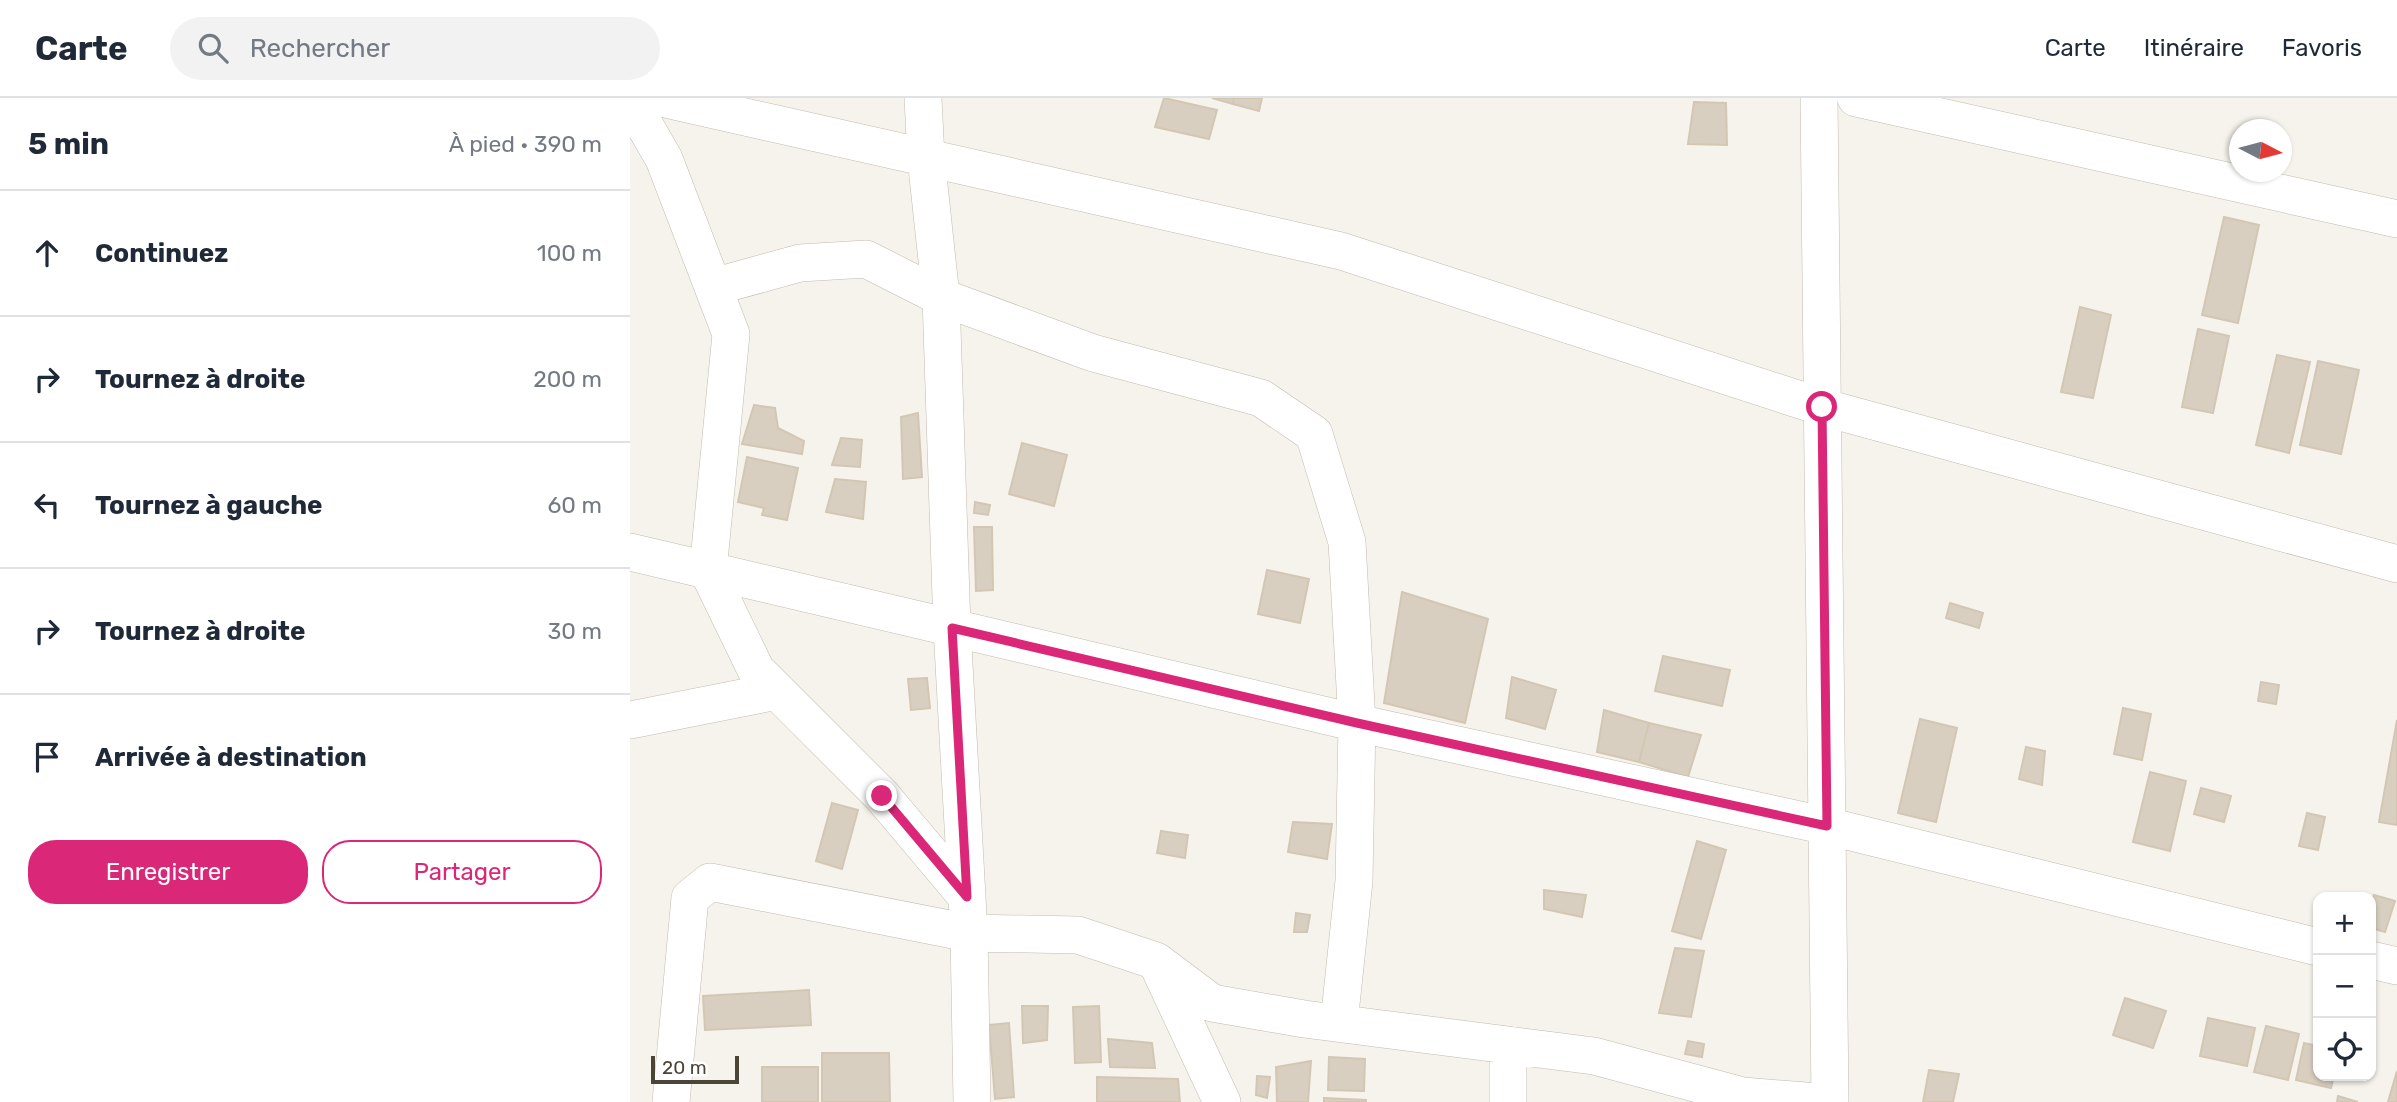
<!DOCTYPE html>
<html lang="fr">
<head>
<meta charset="utf-8">
<style>
  body { margin:0; font-family:Rubik,sans-serif; background:#f2f2f3; color:#1f2937 }
  .controls { position:absolute; right:21px; bottom:21px; display:grid; overflow:hidden; border-radius:14px; box-shadow:0 2px 5px #0004 }
  .controls button { width:63px; height:63px; display:grid; place-items:center; padding:0; border:0; border-bottom:2px solid #e0e1e3; background:#fff; color:#1f2937; font:35px sans-serif }
  .compass { position:absolute; left:1599px; top:21px; width:63px; height:63px; border-radius:50%; background:#fff; box-shadow:0 2px 5px #0004; rotate:96deg }
  .scale { position:absolute; left:21px; bottom:18px; width:88px; box-sizing:border-box; padding-left:7px; border:4px solid #4b4439; border-top:0; font-size:19px; line-height:24px; white-space:nowrap; color:#4b4439; -webkit-text-stroke:5px #fff; paint-order:stroke }
  .stop { position:absolute; width:21px; height:21px; margin:-16px; border:5px solid #db2777; border-radius:50%; background:#fff }
  .stop.end { background:#db2777; border-color:#fff; box-shadow:0 2px 7px #0008 }
  .list { margin:0; padding:0; list-style:none }
  h2 { display:flex; justify-content:space-between; align-items:center; height:91px; margin:0; padding:0 28px; font-size:30px }
  h2 small { font-size:23px; font-weight:400; color:#747a83 }
  .list li { display:grid; grid-template-columns:46px 1fr auto; gap:21px; align-items:center; box-sizing:border-box; height:126px; padding:0 28px; border-top:2px solid #e0e1e3 }
  .list b { display:block; font-size:26px; white-space:nowrap }
  .list em { font-size:23px; font-style:normal; color:#747a83 }
  .actions { display:flex; gap:14px; padding:21px 28px }
  .actions a { flex:1; padding:16px 0; border:2px solid #db2777; border-radius:28px; text-align:center; font-size:24px; color:#db2777 }
  .actions .main { background:#db2777; color:#fff }
  .icon { flex:none; width:38px; height:38px; fill:none; stroke:currentColor; stroke-width:2; stroke-linecap:round; stroke-linejoin:round }
  .map { position:relative; flex:none; width:1767px; height:1004px; overflow:hidden }
  header { display:flex; align-items:center; gap:42px; box-sizing:border-box; height:98px; padding:0 35px; background:#fff; border-bottom:2px solid #e0e1e3 }
  header strong { font-size:33px }
  nav { display:flex; gap:38px; margin-inline-start:auto; font-size:24px }
  .search { width:490px; height:63px; background:#f2f2f3; display:flex; align-items:center; gap:18px; box-sizing:border-box; padding:0 24px; border-radius:38px; color:#747a83; font-size:26px }
  main { display:flex }
  aside { flex:1; background:#fff }
  .map>svg:first-child { display:block }
</style>
</head>
<body>
<header>
<strong>Carte</strong>
<div class="search"><svg class="icon" aria-label="search" viewBox="0 0 24 24"><circle cx="10" cy="10" r="6"/><path d="M15 15l6 6"/></svg>Rechercher</div>
<nav><a>Carte</a><a>Itinéraire</a><a>Favoris</a></nav>
</header>
<main>
<aside>
<h2>5 min<small>À pied · 390 m</small></h2>
<ul class="list">
<li><svg class="icon" aria-label="ahead" viewBox="0 0 24 24"><path d="M12 20V5M6 11l6-6 6 6"/></svg><div><b>Continuez</b></div><em>100 m</em></li>
<li><svg class="icon" aria-label="right" viewBox="0 0 24 24"><path d="M7 20v-9h11M14 6l5 5-5 5"/></svg><div><b>Tournez à droite</b></div><em>200 m</em></li>
<li><svg class="icon" aria-label="left" viewBox="0 0 24 24"><path d="M17 20v-9H6M10 6l-5 5 5 5"/></svg><div><b>Tournez à gauche</b></div><em>60 m</em></li>
<li><svg class="icon" aria-label="right" viewBox="0 0 24 24"><path d="M7 20v-9h11M14 6l5 5-5 5"/></svg><div><b>Tournez à droite</b></div><em>30 m</em></li>
<li><svg class="icon" aria-label="arrive" viewBox="0 0 24 24"><path d="M6 21V4h12l-3 4 3 4H6"/></svg><div><b>Arrivée à destination</b></div></li>
</ul>
<div class="actions"><a class="main">Enregistrer</a><a>Partager</a></div>
</aside>
<div class="map">
<svg width="1767" height="1004" viewBox="0 0 1767 1004">
  <rect width="100%" height="100%" fill="#f6f3ec"/>
  <!-- building -->
  <path fill="#d8cfc1" stroke="#d3c7b4" stroke-width="2" d="M534,0L587,12L579,41L525,29Z
    M582,0H604L603,6Z
    M604,0H632L629,13L603,6Z
    M1064,4L1096,5L1097,47L1058,46Z
    M1594,119L1629,127L1608,225L1572,217Z
    M1450,209L1481,217L1463,300L1431,294Z
    M1568,231L1599,238L1583,315L1552,309Z
    M1647,257L1680,264L1659,355L1626,347Z
    M1688,263L1729,272L1711,356L1670,347Z
    M124,307L145,310L148,330L174,343L172,356L112,346Z
    M288,315L292,379L273,381L271,319Z
    M211,340L232,342L230,369L202,367Z
    M392,345L437,357L424,408L379,396Z
    M117,359L168,370L157,422L132,417L134,410L108,404Z
    M205,381L236,384L233,421L196,414Z
    M345,404L360,407L358,417L344,415Z
    M344,429H362L363,492L346,493Z
    M637,472L679,481L670,525L628,516Z
    M772,494L858,521L835,625L754,605Z
    M1320,505L1353,515L1349,530L1316,520Z
    M1033,558L1100,572L1092,608L1025,593Z
    M882,579L926,592L915,631L876,620Z
    M297,580L300,610L281,612L278,581Z
    M1631,584L1649,587L1646,606L1628,603Z
    M1493,610L1521,616L1512,662L1484,656Z
    M974,612L1019,625L1009,664L967,654Z
    M1290,621L1327,630L1306,724L1268,715Z
    M1767,622V727L1749,724Z
    M1019,625L1071,637L1058,679L1009,664Z
    M1396,649L1415,653L1412,687L1389,681Z
    M1520,674L1556,683L1540,753L1503,744Z
    M1571,690L1601,698L1594,724L1564,716Z
    M202,705L228,712L212,771L186,763Z
    M1677,715L1695,719L1688,752L1669,748Z
    M663,724L702,726L697,761L658,754Z
    M531,733L558,737L555,760L527,755Z
    M1067,743L1096,752L1071,841L1042,833Z
    M914,792L956,797L952,819L914,811Z
    M1744,797L1765,803L1755,834L1741,830V808Z
    M666,815L680,817L677,834H664Z
    M1045,850L1074,853L1061,919L1029,915Z
    M179,892L181,927L75,932L73,898Z
    M1495,900L1536,913L1523,950L1483,937Z
    M392,908H418L417,942L393,945Z
    M469,908L471,964L445,965L443,909Z
    M1578,920L1625,930L1617,968L1570,958Z
    M379,925L384,999L365,1001L359,927Z
    M1636,928L1669,936L1658,982L1624,974Z
    M478,941L522,945L525,970L480,969Z
    M1058,943L1074,946L1072,959L1055,956Z
    M1674,945L1688,948V978H1704L1701,990L1666,982Z
    M192,955H259L260,1004H192Z
    M699,959L735,961L734,993L698,992Z
    M681,963L678,1004H647L646,969Z
    M132,969H188V1004H132Z
    M1299,972L1329,976L1323,1004H1293Z
    M1767,973V1004H1758Z
    M627,978L640,979L637,1000L626,997Z
    M467,979L548,981L550,1004H467Z
    M1708,998L1728,1004H1707Z
    M694,1000L736,1002V1004H694Z"/>
  <g fill="none" stroke-linecap="round" stroke-linejoin="round">
    <!-- minor casing -->
    <g stroke="#c2bbae" stroke-width="38">
      <path id="minor" d="M31,0L711,153L1192,309L1767,466
        M293,0L296,60L311,199L322,530L339,835L342,1004
        M1189,0L1200,1004
        M1226,0L1767,121
        M0,2L34,61L101,236L78,473L126,572L252,698L337,799
        M83,189L170,165L236,161L311,199L463,255L631,300L684,336L717,444L727,625L724,783L709,925
        M0,454L727,625L1197,728L1688,849
        M0,622L147,593
        M1741,862L1767,868
        M528,867L592,1004
        M41,1004L60,800L80,784L339,835L448,837L526,863L582,905L674,921L964,958L1113,998L1188,1004
        M878,1004V947"/>
    </g>
    <!-- minor -->
    <use href="#minor" stroke="#fff" stroke-width="37"/>
  </g>
  <g fill="none" stroke-linecap="round" stroke-linejoin="round">
    <!-- route -->
    <path stroke="#db2777" stroke-width="9" d="M252,698L337,799L322,530L727,625L1197,728L1192,309"/>
  </g>
</svg>
<div class="controls">
<button>+</button>
<button>−</button>
<button><svg class="icon" aria-label="locate" viewBox="0 0 24 24"><circle cx="12" cy="12" r="6"/><path d="M12 2v4M12 18v4M2 12h4M18 12h4"/></svg></button>
</div>
<svg class="compass" viewBox="-18 -18 36 36"><path d="M0-13l5 13h-10z" fill="#e53935"/><path d="M0 13l5-13h-10z" fill="#747a83"/></svg>
<div class="scale">20 m</div>
<div class="stop" style="left:1192px;top:309px"></div>
<div class="stop end" style="left:252px;top:698px"></div>
</div>
</main>
</body>
</html>
